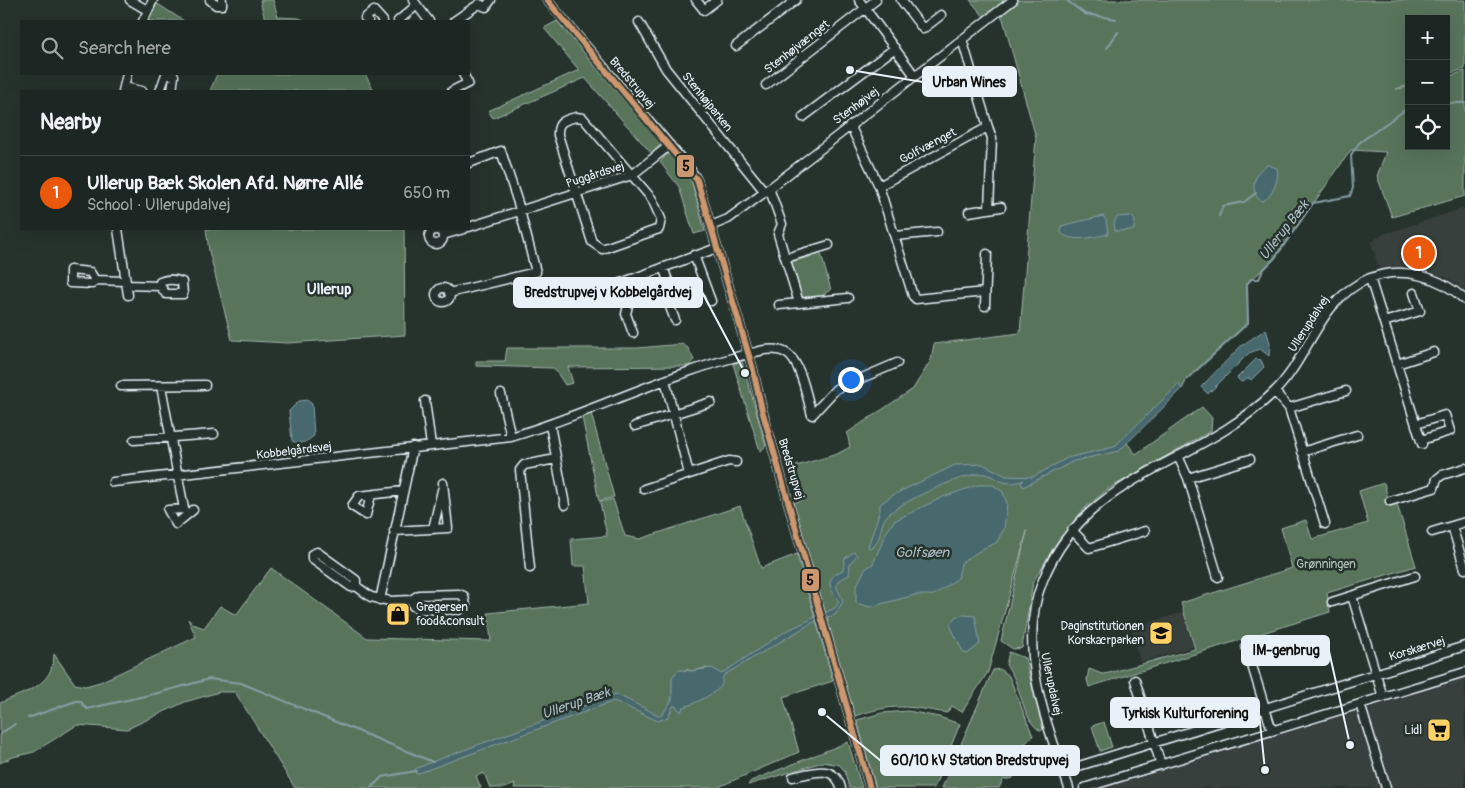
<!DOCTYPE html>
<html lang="en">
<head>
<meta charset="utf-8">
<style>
  body { margin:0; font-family:Pangolin,sans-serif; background:#29322f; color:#f1f3f6 }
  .controls { position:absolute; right:15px; top:15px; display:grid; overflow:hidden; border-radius:0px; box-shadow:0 5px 20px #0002 }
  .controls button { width:45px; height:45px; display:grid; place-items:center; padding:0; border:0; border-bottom:1px solid #3a4340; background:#1c2622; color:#f1f3f6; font:25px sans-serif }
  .you { position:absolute; left:850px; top:379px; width:18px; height:18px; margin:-12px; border:4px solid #fff; border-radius:50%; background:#1a73e8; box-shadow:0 0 0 8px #1a73e833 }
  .badge { display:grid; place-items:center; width:32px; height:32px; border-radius:50%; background:#ea580c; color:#fff; font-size:16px; font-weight:700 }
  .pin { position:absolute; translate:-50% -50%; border:2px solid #fff; box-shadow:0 1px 5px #0006 }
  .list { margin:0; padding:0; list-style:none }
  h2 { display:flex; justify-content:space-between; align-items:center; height:65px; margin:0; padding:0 20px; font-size:21px }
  h2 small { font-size:16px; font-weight:400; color:#a0a5a5 }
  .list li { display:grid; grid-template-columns:32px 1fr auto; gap:15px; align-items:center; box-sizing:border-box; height:75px; padding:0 20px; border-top:1px solid #3a4340 }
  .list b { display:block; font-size:19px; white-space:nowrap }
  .list p { margin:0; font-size:16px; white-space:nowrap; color:#a0a5a5 }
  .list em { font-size:16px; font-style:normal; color:#a0a5a5 }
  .icon { flex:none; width:28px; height:28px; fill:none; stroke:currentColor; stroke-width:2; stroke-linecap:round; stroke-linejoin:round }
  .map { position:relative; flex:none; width:1465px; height:788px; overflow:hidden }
  .search { position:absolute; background:#1c2622; box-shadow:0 5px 20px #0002; left:20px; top:20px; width:450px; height:55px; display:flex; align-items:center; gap:12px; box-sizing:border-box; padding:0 18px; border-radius:0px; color:#a0a5a5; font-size:19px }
  .panel { position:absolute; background:#1c2622; box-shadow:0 5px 20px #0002; left:20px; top:90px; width:450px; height:140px; border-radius:0px }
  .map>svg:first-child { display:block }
</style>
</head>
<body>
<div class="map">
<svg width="1465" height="788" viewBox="0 0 1465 788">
  <rect width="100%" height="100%" fill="#26332d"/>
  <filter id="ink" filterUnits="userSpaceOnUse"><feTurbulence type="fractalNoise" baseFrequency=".02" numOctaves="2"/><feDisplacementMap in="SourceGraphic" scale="10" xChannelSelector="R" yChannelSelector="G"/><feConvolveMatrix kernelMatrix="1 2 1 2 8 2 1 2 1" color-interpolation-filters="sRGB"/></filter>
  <g filter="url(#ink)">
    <!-- built -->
    <path fill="#383f3e" d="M1465,208V291L1448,278L1417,267H1395L1380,271L1371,242L1384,234Z
      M1183,612L1193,647L1140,662L1133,639V628Z
      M1465,677V788H1101L1369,708Z"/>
    <!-- green -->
    <path fill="#59745b" stroke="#a0b2aa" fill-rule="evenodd" d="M260,0H273L278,17L299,18L306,21H263L265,20Z
      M970,0H1465V69L1446,74V19H1409V85L1396,89L1409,87V146H1446V77L1465,71V196L1392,217L1377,176L1386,152L1351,150L1275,258L1247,284L1248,323L1187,379L1182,389L1131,436L1127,443L1136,454L1202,407L1212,418L1211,431L1108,489L1084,509L1059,539L1033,582L1022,648L1013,649L1001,641L1027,531L988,672L962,712L952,706L947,713C906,706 895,703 855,716L794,503L802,500L793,467L837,454L850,447L847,433L913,389L931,360L934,344L1020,333L1036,138L1003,19L996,10L985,18Z
      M156,3L184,21H148Z
      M557,21L661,144L652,154L585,78L493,118L488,111L579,70L544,28Z
      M217,74H365L374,91H210Z
      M667,154L671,155L692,183L705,231L694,234L679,187L660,162Z
      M206,229H404L405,335L288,343L232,340L209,251Z
      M821,254L831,290L825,293L823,297H801L791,264L793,261Z
      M682,344L688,348L694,360L690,366L568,367L573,383L565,385L554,368L476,366V361H505L507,348H638Z
      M742,361L766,446L760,451L733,364Z
      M591,413L614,497L599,501L582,417Z
      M1384,483L1390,506L1397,504L1416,566L1327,593L1330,612L1089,687L1087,680L1089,669L1102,674L1109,673L1195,649L1181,603L1292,568L1281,528L1306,520L1312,539L1368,523L1359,491Z
      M613,499L625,536L640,539L740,506L761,568L797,554L833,681L783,697L799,752L716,788H514L515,784L505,788H490L484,773L476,776L481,788H295L235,692H219L185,702L127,729L77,725L34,752L13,757L0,763V703C26,691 53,687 54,654L75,684L85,686L100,682L196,637L188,619L193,624L204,628L220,606L236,615L271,568L367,638L491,641L488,613L589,603L585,566H573L571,539L607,536L600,502ZM706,668L719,673L670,705L673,694L686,669L692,671Z
      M1009,652L1025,658L1043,729L1041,731C1021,721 1022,683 1006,665Z
      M1000,669L1009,676L1033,736L1014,754L1013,778L1003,780L999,788H942L993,670Z
      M908,711L939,717L960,724L934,788H876L857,720L882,713Z
      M1104,722L1112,747L1100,751L1092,726Z
      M848,742L862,788H849L845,772L840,765L823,762L748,785L751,781Z"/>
    <!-- water -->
    <path fill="#47676d" stroke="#879ea5" d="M1268,165L1277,168C1280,178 1272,198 1262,201C1248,194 1254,169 1268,165Z
      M1103,216L1106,220L1108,234C1094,237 1072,243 1061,233V226Z
      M1131,216L1135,220L1134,230L1115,231L1114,223L1117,217Z
      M1266,329L1270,343L1269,356L1260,349L1249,353L1208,394L1201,387L1241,346Z
      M1256,359L1261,360L1264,367L1251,380L1249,378L1241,382L1237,378Z
      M1179,384L1182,389L1119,451L1074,461L1023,487L1021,482L1024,480C999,490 996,471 977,474C959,476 897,503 886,517C879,526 882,540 872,548L868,547L880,510V504L893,495L955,465L983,464L1006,476L1033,477L1067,458L1114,447Z
      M307,400L312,404L314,436C307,441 301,446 292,441L289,411L299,401Z
      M978,485H993L1003,492L1007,504L1004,529L996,543L984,548L961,563L958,578L934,595H915L870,607L856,603V587L865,569L873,564L886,533L894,521L943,497Z
      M854,552L857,555L850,563L849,575L839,580L836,586L843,601L835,615L817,620L724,675C722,678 723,683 721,686C717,692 691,706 683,707L681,712L676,706H673L668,717L658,721L614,701L416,774L415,769L437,760L616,694L658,715H662L672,700V677L679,670L692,671L712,668L721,674L786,631L835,608L839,602C830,588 823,579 843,570L845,558Z
      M963,615L975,616L980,644L967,654L963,652L950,625L955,617Z"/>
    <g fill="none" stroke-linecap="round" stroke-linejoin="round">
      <!-- stream -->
      <path stroke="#879ea5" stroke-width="2" d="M1066,0L1085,14L1116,19
        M1107,48L1118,32
        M1446,103H1465
        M1219,216L1223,206L1244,202L1256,193
        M1187,379L1248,323L1247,284L1251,279H1259L1263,270L1275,258L1313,203L1350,196L1353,188L1351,155L1359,143L1409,107
        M28,718L76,701H80L87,709L158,693L209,679L241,683L433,762
        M0,734L15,724
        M371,788L382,777L416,771"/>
      <!-- minor casing -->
      <g stroke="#e8f1f8" stroke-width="11">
        <path id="minor" d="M130,0L147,10
          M210,0L216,5H222V0
          M413,0L429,21
          M547,0L690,169L697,180L752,366L762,410L870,788
          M696,0L704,10L717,0
          M859,0L915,76
          M901,0L923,29L941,15
          M479,4L486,7L491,0
          M143,21L153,0
          M368,21L365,18L374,11L383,21
          M398,21L417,5
          M454,21L479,4
          M639,22L666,69L765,192
          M736,46L796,0
          M766,85L876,0
          M124,87L142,91
          M123,91L127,74
          M160,91L166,74L174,76L172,91
          M452,91L468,83L463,74
          M576,117L583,118L652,199L661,219L659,229L602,249L592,242L558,135C557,122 564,120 576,117Z
          M803,117L895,48
          M850,125L879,186L913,296L916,299L985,292
          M988,127L992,138L989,209
          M879,186L988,127L962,39
          M769,188L782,224L778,234L799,303
          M969,212L1001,207
          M711,226L728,219L765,192L1013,0
          M469,227L632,175L670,145
          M118,229L128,295
          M429 237a7 7 0 1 1 14 0a7 7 0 1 1-14 0Z
          M443,235L464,229
          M895,236L937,232
          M694,255L711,301
          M786,258L829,245
          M663,267L671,289L667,299L675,320
          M1370,278L1422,444
          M95,280L92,284L70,283V270L90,272L95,280L125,281
          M126,285L160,286L166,294H183L182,282C175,279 167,279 160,282V286
          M436 295a7 7 0 1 1 14 0a7 7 0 1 1-14 0Z
          M449,293L536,272L518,203L501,151L469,163
          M779,305L848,298
          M985,306L987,254
          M1384,322L1420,311L1414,293
          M633,333L626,314L628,305L621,283L717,248
          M1397,364L1434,352
          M665,380L689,474
          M121,386L205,385
          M161,386L184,509L168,510L176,524L193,510
          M1275,392L1289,408L1325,524
          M501,394L511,437
          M425,401L431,445
          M1289,408L1346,391
          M1416,424L1445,415L1450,431L1421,440
          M550,425L565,505
          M635,426L711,402
          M134,440L214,434
          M1302,452L1357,435
          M1178,456L1188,478L1218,577
          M1188,478L1250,459
          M113,482L511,437C594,412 672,371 756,352C765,349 778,348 786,353C801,361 807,399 812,415L836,389L897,363
          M644,489L729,461L736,462
          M371,495L366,515L352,506L359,496L403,491
          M1390,501L1434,488L1437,479L1442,475L1465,468
          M1452,526L1465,569
          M433,529L442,490
          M1072,530L1089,548L1145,531
          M394,531L448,528L443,483
          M1432,532L1465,522
          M530,568L520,470L524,465L556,459
          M356,586L351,587L312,559V554L317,552L356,580V586L371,597L390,601L411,600L419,595L459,594L464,596L466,606L459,610L418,609L413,606L411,600
          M1352,596L1383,697
          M380,600L413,447
          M1332,602L1415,576
          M1246,646L1272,731
          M1135,680L1161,765
          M1360,704L1386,788
          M1079,766L1465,646
          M793,777C811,773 835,763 841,788
          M1069,788C1047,724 1015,647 1043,580C1087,471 1197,467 1273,393C1310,358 1318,300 1368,279C1401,265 1440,276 1465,300
          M1084,788L1465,672"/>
      </g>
      <!-- minor -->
      <use href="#minor" stroke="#26332d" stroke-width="8"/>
      <!-- bus-1 casing -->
      <g stroke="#26332d" stroke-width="10">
        <path id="bus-1" d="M547,0L697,180L752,366L762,410L870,788"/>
      </g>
      <!-- bus-1 -->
      <use href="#bus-1" stroke="#cd976f" stroke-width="6"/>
    </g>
  </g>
  <!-- icons -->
  <defs>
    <g id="shop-square" transform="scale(1.25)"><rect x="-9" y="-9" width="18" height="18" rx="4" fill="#ffd166" stroke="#26332d"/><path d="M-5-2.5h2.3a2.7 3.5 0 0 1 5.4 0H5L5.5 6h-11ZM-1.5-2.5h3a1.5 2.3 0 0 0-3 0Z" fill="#111"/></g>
    <g id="school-square" transform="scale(1.25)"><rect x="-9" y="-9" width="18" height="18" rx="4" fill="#ffd166" stroke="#26332d"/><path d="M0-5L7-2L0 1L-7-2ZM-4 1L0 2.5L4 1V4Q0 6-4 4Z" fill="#111"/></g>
    <g id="supermarket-square" transform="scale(1.25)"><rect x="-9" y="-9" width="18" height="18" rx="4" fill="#ffd166" stroke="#26332d"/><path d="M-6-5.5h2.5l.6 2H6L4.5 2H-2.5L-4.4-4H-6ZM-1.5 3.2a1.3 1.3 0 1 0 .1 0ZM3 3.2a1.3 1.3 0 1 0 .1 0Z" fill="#111"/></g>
  </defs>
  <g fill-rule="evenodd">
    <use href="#shop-square" x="398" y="614"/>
    <use href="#school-square" x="1161" y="633"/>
    <use href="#supermarket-square" x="1439" y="730"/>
  </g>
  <g text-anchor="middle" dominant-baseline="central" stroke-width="5" stroke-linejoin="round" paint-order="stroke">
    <!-- street labels -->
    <g font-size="12" fill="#e8f1f8" stroke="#26332d">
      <text transform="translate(797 47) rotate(-38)">Stenhøjvænget</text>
      <text transform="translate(632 83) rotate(50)">Bredstrupvej</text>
      <text transform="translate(707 102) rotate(51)">Stenhøjparken</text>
      <text transform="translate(856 106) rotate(-37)">Stenhøjvej</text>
      <text transform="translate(928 146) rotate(-28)">Golfvænget</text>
      <text transform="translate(595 175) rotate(-18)">Puggårdsvej</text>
      <text transform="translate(1309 324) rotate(-57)">Ullerupdalvej</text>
      <text transform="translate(294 451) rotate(-7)">Kobbelgårdsvej</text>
      <text transform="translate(791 469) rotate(73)">Bredstrupvej</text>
      <text transform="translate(1417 649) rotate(-17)">Korskærvej</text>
      <text transform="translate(1051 684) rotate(78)">Ullerupdalvej</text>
    </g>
    <!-- park labels -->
    <g font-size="12" fill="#afbfb9" stroke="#26332d">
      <text x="1326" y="564">Grønningen</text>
    </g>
    <!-- poi labels -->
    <g font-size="12" fill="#e8f1f8" stroke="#26332d" text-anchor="end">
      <text x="416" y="607" text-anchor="start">Gregersen<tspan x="416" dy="14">food&amp;consult</tspan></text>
      <text x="1144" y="626">Daginstitutionen<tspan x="1144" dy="14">Korskærparken</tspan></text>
      <text x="1422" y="730">Lidl</text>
    </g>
    <!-- water labels -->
    <g font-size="14" font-style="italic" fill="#a8bac0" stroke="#26332d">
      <text transform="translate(1284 230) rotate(-52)">Ullerup Bæk</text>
      <text x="922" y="552">Golfsøen</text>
      <text transform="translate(576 703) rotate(-19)">Ullerup Bæk</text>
    </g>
    <!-- quarter labels -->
    <g font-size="15" font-weight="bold" fill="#e8f1f8" stroke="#26332d">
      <text x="329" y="289">Ullerup</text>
    </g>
  </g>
  <!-- callouts -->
  <path fill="none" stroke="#e8f1f8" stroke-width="2" d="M850 70L923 82M745 373L702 292M1350 745L1329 651M1265 770L1259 713M822 712L881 761"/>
  <g fill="#e8f1f8" stroke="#26332d" stroke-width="2">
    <circle cx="850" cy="70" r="5"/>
    <circle cx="745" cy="373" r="5"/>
    <circle cx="1350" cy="745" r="5"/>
    <circle cx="1265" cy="770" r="5"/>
    <circle cx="822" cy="712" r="5"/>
  </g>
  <g fill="#e8f1f8" stroke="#e8f1f8" stroke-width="2">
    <rect x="923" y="67" width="93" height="29" rx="5"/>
    <rect x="514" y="278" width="188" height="29" rx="5"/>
    <rect x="1242" y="636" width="87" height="29" rx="5"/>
    <rect x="1111" y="698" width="148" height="29" rx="5"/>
    <rect x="881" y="746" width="198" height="29" rx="5"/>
  </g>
  <g font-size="14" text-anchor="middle" font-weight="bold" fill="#111">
    <text x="969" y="87">Urban Wines</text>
    <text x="608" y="297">Bredstrupvej v Kobbelgårdvej</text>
    <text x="1286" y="655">IM-genbrug</text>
    <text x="1185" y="718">Tyrkisk Kulturforening</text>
    <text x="980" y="765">60/10 kV Station Bredstrupvej</text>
  </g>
  <g stroke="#26332d" stroke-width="2">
    <rect x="676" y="154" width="19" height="24" rx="5" fill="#cd976f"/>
    <rect x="801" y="568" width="19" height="24" rx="5" fill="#cd976f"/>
  </g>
  <g font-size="14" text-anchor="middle" font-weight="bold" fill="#111">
    <text x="686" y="171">5</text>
    <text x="810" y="585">5</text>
  </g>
</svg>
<div class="controls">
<button>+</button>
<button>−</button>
<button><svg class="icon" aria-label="locate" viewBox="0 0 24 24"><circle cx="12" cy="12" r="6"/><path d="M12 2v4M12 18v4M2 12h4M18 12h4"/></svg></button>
</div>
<div class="you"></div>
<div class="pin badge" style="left:1419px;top:253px">1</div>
<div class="search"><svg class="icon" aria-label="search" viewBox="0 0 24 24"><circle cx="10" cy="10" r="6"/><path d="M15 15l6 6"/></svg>Search here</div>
<section class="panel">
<h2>Nearby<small></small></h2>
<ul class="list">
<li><span class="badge">1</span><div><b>Ullerup Bæk Skolen Afd. Nørre Allé</b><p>School · Ullerupdalvej</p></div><em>650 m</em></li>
</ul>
</section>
</div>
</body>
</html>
